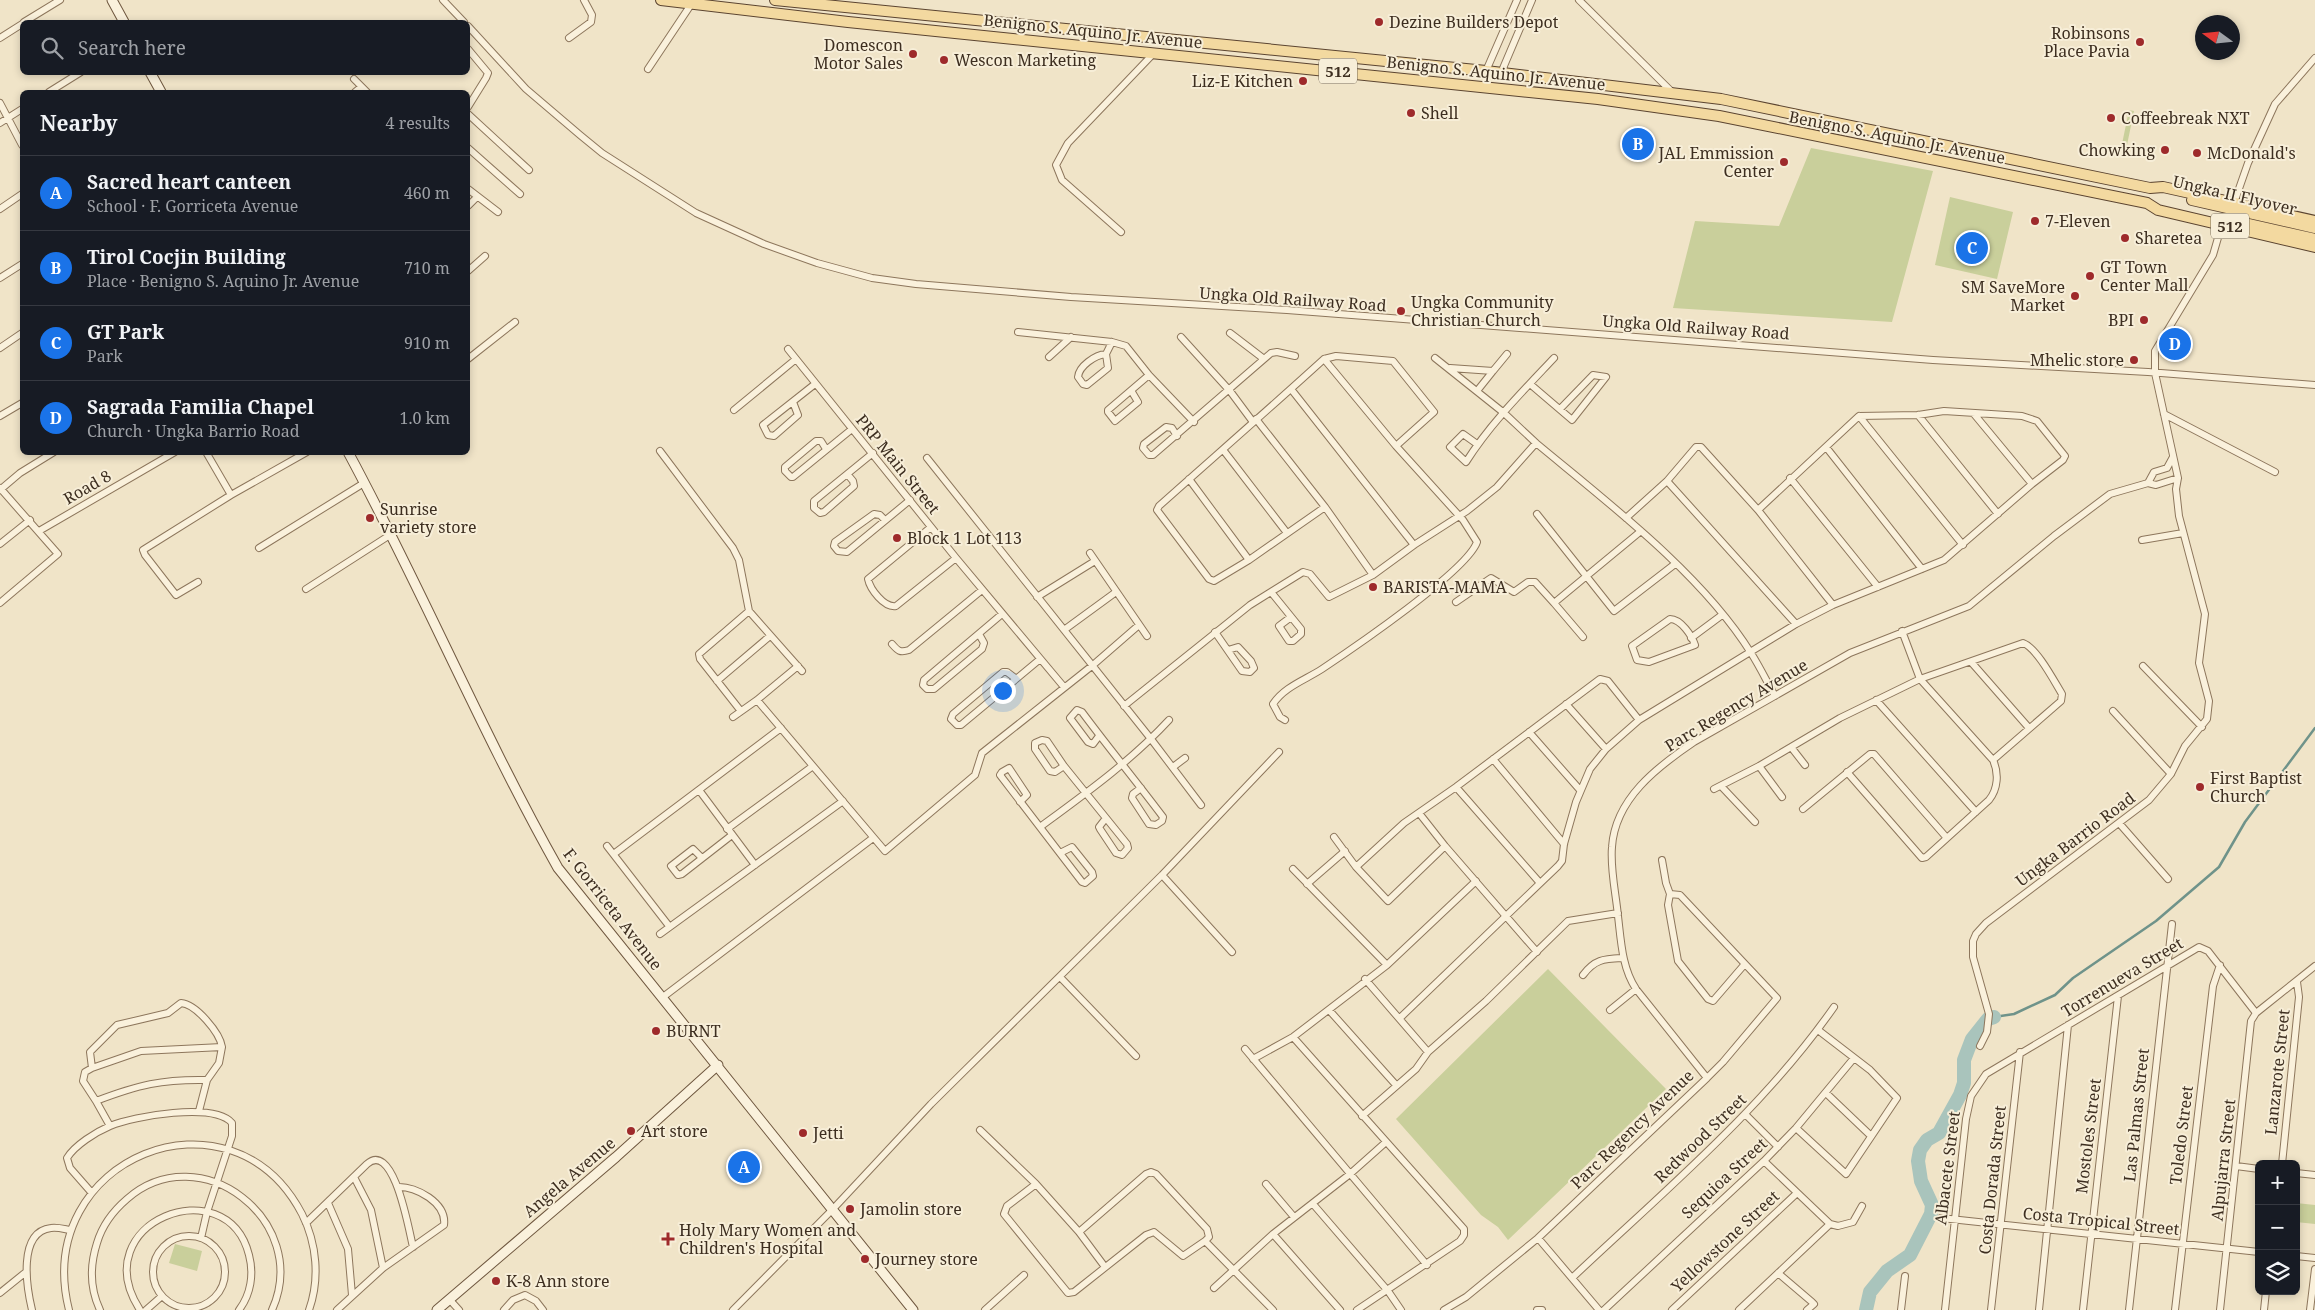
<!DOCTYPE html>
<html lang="en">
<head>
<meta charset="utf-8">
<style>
  body { margin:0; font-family:"Noto Serif",serif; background:#20242c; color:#f1f3f6 }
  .controls { position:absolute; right:15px; bottom:15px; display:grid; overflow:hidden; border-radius:8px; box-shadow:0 2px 8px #0003 }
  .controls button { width:45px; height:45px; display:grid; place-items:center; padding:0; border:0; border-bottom:1px solid #363941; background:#171b24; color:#f1f3f6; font:25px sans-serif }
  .compass { position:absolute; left:2195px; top:15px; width:45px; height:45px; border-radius:50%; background:#171b24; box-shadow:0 2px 8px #0003; rotate:285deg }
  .you { position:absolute; left:1002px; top:690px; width:18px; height:18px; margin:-12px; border:4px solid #fff; border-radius:50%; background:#1a73e8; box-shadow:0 0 0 8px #1a73e833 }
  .badge { display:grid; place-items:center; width:32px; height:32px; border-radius:50%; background:#1a73e8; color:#fff; font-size:16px; font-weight:700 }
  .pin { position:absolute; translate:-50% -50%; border:2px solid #fff; box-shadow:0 1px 5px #0006 }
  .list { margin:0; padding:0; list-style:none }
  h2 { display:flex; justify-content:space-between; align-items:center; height:65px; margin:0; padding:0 20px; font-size:21px }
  h2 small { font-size:16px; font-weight:400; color:#9ea1a6 }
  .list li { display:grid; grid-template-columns:32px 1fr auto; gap:15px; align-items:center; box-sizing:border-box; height:75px; padding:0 20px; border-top:1px solid #363941 }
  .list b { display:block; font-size:19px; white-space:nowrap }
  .list p { margin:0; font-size:16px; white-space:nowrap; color:#9ea1a6 }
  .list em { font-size:16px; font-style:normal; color:#9ea1a6 }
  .icon { flex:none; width:28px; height:28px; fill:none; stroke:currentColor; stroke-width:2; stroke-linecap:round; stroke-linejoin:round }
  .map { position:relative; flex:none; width:2315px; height:1310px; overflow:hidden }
  .search { position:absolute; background:#171b24; box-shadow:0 2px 8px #0003; left:20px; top:20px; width:450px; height:55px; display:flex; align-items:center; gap:12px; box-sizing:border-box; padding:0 18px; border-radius:8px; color:#9ea1a6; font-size:19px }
  .panel { position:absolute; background:#171b24; box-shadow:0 2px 8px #0003; left:20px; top:90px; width:450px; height:365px; border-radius:8px }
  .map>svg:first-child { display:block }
</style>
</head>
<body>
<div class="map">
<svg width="2315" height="1310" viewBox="0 0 2315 1310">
  <rect width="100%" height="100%" fill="#f0e4c8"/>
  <!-- green -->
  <path fill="#c9cf9b" d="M2129,110L2134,111L2127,145L2122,144Z
    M1811,148L1933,171L1892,322L1673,308L1695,221L1779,226Z
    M1950,197L2013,212L1997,279L1935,265Z
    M1548,969L1666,1089L1508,1240L1498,1227L1481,1215L1396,1119Z
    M2296,1203L2315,1205V1224L2296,1222Z
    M175,1244L202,1251L197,1271L169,1263Z"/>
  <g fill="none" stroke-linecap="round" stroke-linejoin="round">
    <!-- stream -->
    <path stroke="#6f938a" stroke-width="2.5" d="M1994,1017L2014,1014L2055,995L2073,978L2156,921L2219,867L2245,822L2315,728"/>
    <!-- river -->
    <path stroke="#a9c4bc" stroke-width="14" d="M1866,1310L1870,1292L1887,1271L1910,1255L1931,1214L1932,1205L1921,1181L1918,1161L1920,1150L1927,1140L1939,1133L1960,1095L1964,1083V1060L1972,1039L1988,1019L1994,1017"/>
    <!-- minor casing -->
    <g stroke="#8d765c" stroke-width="8">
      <path id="minor" d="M443,0L464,22
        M1579,0L1672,92
        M24,22L60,0
        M468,26L526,89L580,135L602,153L696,213L764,244L817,263L872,278L916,284L1071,297L1287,310L1933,360L2148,372L2315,385
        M0,38L22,24
        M569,38L591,22L592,15L584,0
        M468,49L488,73L486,78L468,107
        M648,69L692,3
        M1486,71L1517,0
        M1501,73L1532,0
        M354,79L367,92
        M49,92L81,72
        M355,92L361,87
        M0,103L22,145
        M468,114L529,170
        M0,123L22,109
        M468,148L520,194
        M468,189L498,212
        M2234,203L2248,163L2275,104L2315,58
        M468,206L477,197
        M0,209L22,194
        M1121,232L1062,180L1056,165L1068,143L1154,53
        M468,271L485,256
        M0,278L22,264
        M1018,332L1112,342L1126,346L1149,375L1194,422
        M1230,333L1264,359
        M1181,337L1230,391L1253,422
        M0,348L22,333
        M788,349L956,558L1064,687
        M1106,354C1095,355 1079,366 1078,377L1083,384L1087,385L1108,368L1106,354L1112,342
        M1049,357L1071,337
        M1435,358L1504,413L1536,443
        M468,359L515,322
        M1450,368L1493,371L1507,354
        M1530,384L1571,419L1572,420L1606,377L1593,375L1560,409
        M1291,389L1414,545
        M1477,391L1493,371
        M1132,392L1138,402L1115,421L1108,412V410L1149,375
        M793,402L798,415L774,436L768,435L763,425L815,384
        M734,410L796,359
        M1974,414L2032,484
        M2164,414L2275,472
        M1918,415L1998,514
        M0,416L22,403
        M1859,416L1963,545
        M1256,419L1325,507L1373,575
        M1177,436L1172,428L1166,427L1144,444L1143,448L1149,455H1153L1271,353L1277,352L1295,356
        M1477,444L1463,434L1450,447L1466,462C1490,424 1523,391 1554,358
        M1826,447L1922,569
        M826,449L821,441H816L785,467V471L791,477H793L852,429
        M660,451L733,548L739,560L749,611L802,671
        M1224,451L1287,533
        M206,452L231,495
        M927,458L1151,739L1201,805
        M848,475L853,481L854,486L824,512L820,513L814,508V501L873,453
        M1790,478L1878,587
        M1189,479L1249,560
        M1667,481L1796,624
        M2148,483L2154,472L2167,468L2173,457
        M2148,483L2156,485L2178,478
        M0,488L58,554L0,603
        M0,490L20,473L54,452
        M1325,507L1249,560L1214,581L1209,579L1157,510L1159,506C1214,457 1269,409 1324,359L1336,356L1393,361L1434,412L1396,446
        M1537,514L1614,611L1675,564
        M1626,518L1667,481L1696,447H1701L1758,510L1833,605
        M885,520L880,515L874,514L835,542L834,546L838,551L847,552L910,500
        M931,527L868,579C870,589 884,608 896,606L956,558
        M39,531L175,452
        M2142,540L2183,533
        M0,544L30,520
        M259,548L364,483
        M1090,553L1147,636
        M198,582L176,595L145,555L143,550L231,495L307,452
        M306,589L390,535
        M1271,592L1301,629V634L1293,641H1289L1279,626L1291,617
        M1037,597L1095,561
        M1456,602L1491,578L1514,592L1528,582H1535L1554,603L1641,531
        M1554,603L1583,637
        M1670,619C1681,619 1692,636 1695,645L1649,662L1637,660L1632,646Z
        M1064,630L1116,592
        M1215,632L1242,671L1250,672L1254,668L1251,661L1238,647L1228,650
        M979,634L984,643L982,649L934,689H927L923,685L924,680L1002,614
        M1691,638L1722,615
        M892,644C898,651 900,653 909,650L982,590
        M1972,663L2029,728
        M2143,666L2202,727
        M1015,678L1007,672H1003L953,714L951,719L957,725H961L1039,660
        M717,681L770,636
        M757,700L885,851L975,775L982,753L1093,665L1139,625
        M1876,700L1976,812
        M1566,704L1606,749
        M1124,706L1250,605L1303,572L1310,574L1329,597L1373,575L1414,545L1467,511L1497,487L1536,443C1607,502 1702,574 1751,653C1760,667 1767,682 1775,696
        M740,710L700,659L699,654L749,611
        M2113,711L2171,774
        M733,717L757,700L798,666
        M1285,720L1280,717L1273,704C1284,687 1305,680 1322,669C1352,649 1467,571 1477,542L1463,520L1396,446L1324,359
        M1529,732L1580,790
        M1099,736L1093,744L1088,742L1070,718L1077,710L1082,712C1108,747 1136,781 1163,817L1162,821L1156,825L1149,824L1132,798L1133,794L1141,788
        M1791,747L1805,765
        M1493,759L1564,844
        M1064,766L1055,772L1050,771L1035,749V743L1042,740L1047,741L1064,766L1127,844L1128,848L1122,855L1116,853L1100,829L1099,827L1106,818
        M1759,766L1782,797
        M1173,767L1185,758
        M1847,772L1922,858L1926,857L1989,800C1998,789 1999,773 1993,760L1920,679L1902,631
        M1721,786L1755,822
        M1456,787L1540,883
        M1714,789L1759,766L1840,718L1920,679L2023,643C2037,648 2054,681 2062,694L2061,701L1993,760
        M699,790L755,865
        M1020,802L1027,795L1009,768L1002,772L1000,775L1082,882L1085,883L1093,876L1092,872L1072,847L1060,853
        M1803,809L1870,754H1874L1946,837
        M1419,813L1445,846L1537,952
        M2119,823L2168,879
        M1040,827C1085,794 1131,761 1169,720
        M727,829L813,766
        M1334,837L1356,867L1388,901L1445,846
        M607,846L669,926
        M615,853L781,728
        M702,858L693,849L671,866L678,875L682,874L732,835
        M1662,860L1666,883L1670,894L1668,905L1678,961L1708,999L1713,1001L1744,965
        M1356,867L1404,823L1456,787L1600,679L1608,681L1639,720
        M1293,869L1387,965
        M1162,875L1232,952
        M1307,884L1345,851
        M1670,894L1680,895L1777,998L1723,1062L1707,1078
        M660,934L843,801
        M1583,975C1595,959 1604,959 1623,958
        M1060,977L1136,1056
        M1365,979L1428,1052
        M663,997L873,838
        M1329,1010L1396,1085
        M1610,1010L1636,989
        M1400,1018L1558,866L1562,861L1564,844L1576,802L1590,769L1606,749L1639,720L1796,624L1833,605L1944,560L2032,484L2063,460L2065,456L2037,421L2022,416L1944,411L1918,415L1859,416L1758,510
        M1293,1037L1464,1229V1235L1460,1241L1357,1310
        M1980,1046L1987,1032L1989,1014L1973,957V941L1976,934L1986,923L2149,800L2171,774L2185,746L2207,719L2209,701L2199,663L2205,614L2179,516L2176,489L2178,478L2155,373V351L2213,255L2222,224
        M1245,1049L1427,1265
        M1253,1059L1293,1037L1387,965L1476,881
        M92,1068L90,1052L117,1025L168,1013L181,1003C196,1004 220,1033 222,1047
        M1826,1093L1870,1135
        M96,1101L83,1081L85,1072L92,1068L141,1051L222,1047L219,1063L207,1080
        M1746,1115L1778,1147
        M1362,1116L1416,1069L1428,1052L1486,1001L1568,921L1618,913
        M110,1126L96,1101C138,1085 162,1079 207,1080L199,1111
        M1796,1128L1846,1174L1897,1098L1870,1070L1818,1030
        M980,1130L1036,1184L1079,1232L1146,1174L1151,1172L1156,1174L1207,1229L1209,1237L1205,1241L1273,1310
        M1764,1161L1830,1224L1838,1226L1853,1222L1862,1206
        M2282,1164L2299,997L2297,982
        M2236,1166L2259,1169
        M2296,1173L2315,1175
        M354,1177L371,1210L383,1268
        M1036,1184L1007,1206L1004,1214L1068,1293L1074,1292L1146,1235L1154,1232L1183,1256L1205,1241
        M1266,1184L1294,1217
        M91,1192L70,1168L67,1158C75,1145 96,1132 110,1126C134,1116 214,1102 232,1123V1136L207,1212L201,1238
        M328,1203L348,1249L352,1295
        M1313,1204L1388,1291L1401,1310
        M1941,1218L2259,1252
        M306,1223L367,1164C394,1140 409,1231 413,1247
        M1079,1232L1105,1267
        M1273,1234L1340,1310
        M153 1272a36 36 0 1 1 72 0a36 36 0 1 1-72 0Z
        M1538,1238L1599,1310
        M2296,1256L2315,1258
        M1778,1273L1812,1302L1814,1304L1807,1310
        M1572,1278C1663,1192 1762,1110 1834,1007
        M1214,1288L1273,1234L1350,1174L1386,1142
        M0,1293L26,1272
        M449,1299L459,1310
        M32,1310C27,1289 17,1232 51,1228C57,1227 64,1229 70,1230
        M69,1310C31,1158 231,1078 302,1214C317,1244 320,1279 309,1310
        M100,1310C90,1289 90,1265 97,1243C102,1226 113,1211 127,1199C200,1135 312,1221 272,1310
        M140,1310C83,1222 227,1167 249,1255C254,1274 251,1294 239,1310
        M146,1310L162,1296
        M337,1310L383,1268L444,1225C447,1203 416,1186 398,1187
        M504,1310L513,1300L525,1295L536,1301L543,1310
        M733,1310L833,1209L931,1104L1162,875L1279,752
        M985,1310L1024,1275
        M1444,1310L1466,1297L1538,1238L1707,1078L1636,989C1622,968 1621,941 1618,916C1616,894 1610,869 1612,847C1615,799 1657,767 1694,742L1850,653L1969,606L2054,536L2110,494L2148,483
        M1537,1310H1542
        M1604,1310L1764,1161L1796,1128L1854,1058
        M1672,1310L1797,1193
        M1739,1310L1830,1224
        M1901,1310L1905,1276
        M1945,1310L1966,1119L1971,1096L1986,1074L2199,947L2208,951L2256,1013
        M1991,1310L2020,1052
        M2039,1310L2068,1025
        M2083,1310L2118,996
        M2129,1310L2172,924
        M2175,1310L2213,986L2220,965
        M2220,1310L2251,1021L2256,1013L2315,966
        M2264,1310L2266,1291
        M2310,1310L2315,1269"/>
    </g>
    <!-- secondary casing -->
    <g stroke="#6f573f" stroke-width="11">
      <path id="secondary" d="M112,0L124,22
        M150,72L161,92
        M348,452C422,589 482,733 558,868L913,1310
        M437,1310L616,1157L718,1065"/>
    </g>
    <!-- primary casing -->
    <g stroke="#5b4430" stroke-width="12">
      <path id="primary" d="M661,0L848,22L1598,99L1719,116L2147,203L2158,210L2315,247
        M775,0L1486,71L1721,99L2150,188L2163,187L2315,221
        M2192,200L2315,228
        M2245,223L2315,239"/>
    </g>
    <!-- minor -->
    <use href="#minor" stroke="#faf1dc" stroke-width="6"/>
    <!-- secondary -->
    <use href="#secondary" stroke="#faf1dc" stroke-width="9"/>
    <!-- primary -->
    <use href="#primary" stroke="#f3d9a0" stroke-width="10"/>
  </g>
  <!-- markers -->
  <g fill="#9e2a2b" stroke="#f7eed8" stroke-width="2">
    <circle cx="1379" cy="22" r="5"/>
    <circle cx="2140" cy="42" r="5"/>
    <circle cx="913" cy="54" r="5"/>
    <circle cx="944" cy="60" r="5"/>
    <circle cx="1303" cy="81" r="5"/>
    <circle cx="1411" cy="113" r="5"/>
    <circle cx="2111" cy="118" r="5"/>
    <circle cx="2165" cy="150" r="5"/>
    <circle cx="2197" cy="153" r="5"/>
    <circle cx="1784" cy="162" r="5"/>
    <circle cx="2035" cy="221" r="5"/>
    <circle cx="2125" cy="238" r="5"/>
    <circle cx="2090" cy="276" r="5"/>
    <circle cx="2075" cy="296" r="5"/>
    <circle cx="1401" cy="311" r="5"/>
    <circle cx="2144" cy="320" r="5"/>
    <circle cx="2134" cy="360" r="5"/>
    <circle cx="370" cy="518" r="5"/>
    <circle cx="897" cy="538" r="5"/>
    <circle cx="1373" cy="587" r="5"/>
    <circle cx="2200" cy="787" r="5"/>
    <circle cx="656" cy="1031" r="5"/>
    <circle cx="631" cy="1131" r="5"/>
    <circle cx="803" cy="1133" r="5"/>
    <circle cx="850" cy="1209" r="5"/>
    <path d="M665.5 1231.5h5v5h5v5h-5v5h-5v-5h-5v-5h5z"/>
    <circle cx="865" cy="1259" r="5"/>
    <circle cx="496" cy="1281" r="5"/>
  </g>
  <g text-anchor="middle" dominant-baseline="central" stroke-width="4" stroke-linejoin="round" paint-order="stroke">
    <!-- shield labels -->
    <g fill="#f7eed8" stroke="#756857" stroke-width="1">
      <rect x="1319" y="58.5" width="38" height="25" rx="4"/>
      <rect x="2211" y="213.5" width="38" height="25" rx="4"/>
    </g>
    <g font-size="15" font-weight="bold" fill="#3d2e20">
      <text x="1338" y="71">512</text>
      <text x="2230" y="226">512</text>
    </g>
    <!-- poi labels -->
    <g font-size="16" fill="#3d2e20" stroke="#f7eed8" text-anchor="start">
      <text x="1389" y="22">Dezine Builders Depot</text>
      <text x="2130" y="33" text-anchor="end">Robinsons<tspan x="2130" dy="18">Place Pavia</tspan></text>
      <text x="903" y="45" text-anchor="end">Domescon<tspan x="903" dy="18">Motor Sales</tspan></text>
      <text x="954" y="60">Wescon Marketing</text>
      <text x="1293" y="81" text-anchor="end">Liz-E Kitchen</text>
      <text x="1421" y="113">Shell</text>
      <text x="2121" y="118">Coffeebreak NXT</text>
      <text x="2155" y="150" text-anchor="end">Chowking</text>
      <text x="1774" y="153" text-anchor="end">JAL Emmission<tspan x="1774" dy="18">Center</tspan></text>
      <text x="2207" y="153">McDonald's</text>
      <text x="2045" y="221">7-Eleven</text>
      <text x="2135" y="238">Sharetea</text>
      <text x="2100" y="267">GT Town<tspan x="2100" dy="18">Center Mall</tspan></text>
      <text x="2065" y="287" text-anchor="end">SM SaveMore<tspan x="2065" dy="18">Market</tspan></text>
      <text x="1411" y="302">Ungka Community<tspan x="1411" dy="18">Christian Church</tspan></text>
      <text x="2134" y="320" text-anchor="end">BPI</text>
      <text x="2124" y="360" text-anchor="end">Mhelic store</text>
      <text x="380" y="509">Sunrise<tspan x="380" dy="18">variety store</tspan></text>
      <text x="907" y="538">Block 1 Lot 113</text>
      <text x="1383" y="587">BARISTA-MAMA</text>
      <text x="2210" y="778">First Baptist<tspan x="2210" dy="18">Church</tspan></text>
      <text x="666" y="1031">BURNT</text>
      <text x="641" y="1131">Art store</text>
      <text x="813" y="1133">Jetti</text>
      <text x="860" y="1209">Jamolin store</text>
      <text x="679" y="1230">Holy Mary Women and<tspan x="679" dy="18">Children's Hospital</tspan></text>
      <text x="875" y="1259">Journey store</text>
      <text x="506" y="1281">K-8 Ann store</text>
    </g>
    <!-- street labels -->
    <g font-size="16" fill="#3d2e20" stroke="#f7eed8">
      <text transform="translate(1093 31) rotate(6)">Benigno S. Aquino Jr. Avenue</text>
      <text transform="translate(1496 73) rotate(6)">Benigno S. Aquino Jr. Avenue</text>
      <text transform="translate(1897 137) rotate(11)">Benigno S. Aquino Jr. Avenue</text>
      <text transform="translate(2235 195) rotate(13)">Ungka II Flyover</text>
      <text transform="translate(1293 299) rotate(4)">Ungka Old Railway Road</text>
      <text transform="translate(1696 327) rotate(4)">Ungka Old Railway Road</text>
      <text transform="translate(898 464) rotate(51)">PRP Main Street</text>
      <text transform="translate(87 487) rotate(-30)">Road 8</text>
      <text transform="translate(1736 705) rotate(-31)">Parc Regency Avenue</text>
      <text transform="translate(2075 839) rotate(-37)">Ungka Barrio Road</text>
      <text transform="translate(613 909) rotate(52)">F. Gorriceta Avenue</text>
      <text transform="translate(2122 977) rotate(-31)">Torrenueva Street</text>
      <text transform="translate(2277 1072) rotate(-84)">Lanzarote Street</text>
      <text transform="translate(2136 1115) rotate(-84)">Las Palmas Street</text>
      <text transform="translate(1632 1129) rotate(-44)">Parc Regency Avenue</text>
      <text transform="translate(2181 1135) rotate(-83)">Toledo Street</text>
      <text transform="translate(2088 1136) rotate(-83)">Mostoles Street</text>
      <text transform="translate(1700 1138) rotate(-44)">Redwood Street</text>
      <text transform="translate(2223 1160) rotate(-84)">Alpujarra Street</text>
      <text transform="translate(1947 1168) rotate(-83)">Albacete Street</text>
      <text transform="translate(569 1177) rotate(-40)">Angela Avenue</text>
      <text transform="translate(1724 1178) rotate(-43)">Sequioa Street</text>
      <text transform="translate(1992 1180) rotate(-84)">Costa Dorada Street</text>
      <text transform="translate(2101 1221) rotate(6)">Costa Tropical Street</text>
      <text transform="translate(1725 1241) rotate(-43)">Yellowstone Street</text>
    </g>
  </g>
</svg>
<div class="controls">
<button>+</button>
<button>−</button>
<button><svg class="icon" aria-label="layers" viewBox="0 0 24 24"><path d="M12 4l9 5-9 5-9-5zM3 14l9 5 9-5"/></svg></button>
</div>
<svg class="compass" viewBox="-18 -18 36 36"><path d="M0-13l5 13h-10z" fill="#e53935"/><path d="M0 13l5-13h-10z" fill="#9ea1a6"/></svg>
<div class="you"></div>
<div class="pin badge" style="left:744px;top:1167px">A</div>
<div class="pin badge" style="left:1638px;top:144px">B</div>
<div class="pin badge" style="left:1972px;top:248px">C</div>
<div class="pin badge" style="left:2175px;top:344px">D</div>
<div class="search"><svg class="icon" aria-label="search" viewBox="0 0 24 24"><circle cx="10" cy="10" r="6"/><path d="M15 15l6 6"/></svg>Search here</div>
<section class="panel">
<h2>Nearby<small>4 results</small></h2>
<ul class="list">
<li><span class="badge">A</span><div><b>Sacred heart canteen</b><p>School · F. Gorriceta Avenue</p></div><em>460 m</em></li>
<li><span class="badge">B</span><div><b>Tirol Cocjin Building</b><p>Place · Benigno S. Aquino Jr. Avenue</p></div><em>710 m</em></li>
<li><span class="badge">C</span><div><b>GT Park</b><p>Park</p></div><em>910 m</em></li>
<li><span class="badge">D</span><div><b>Sagrada Familia Chapel</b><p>Church · Ungka Barrio Road</p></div><em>1.0 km</em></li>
</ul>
</section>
</div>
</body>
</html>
